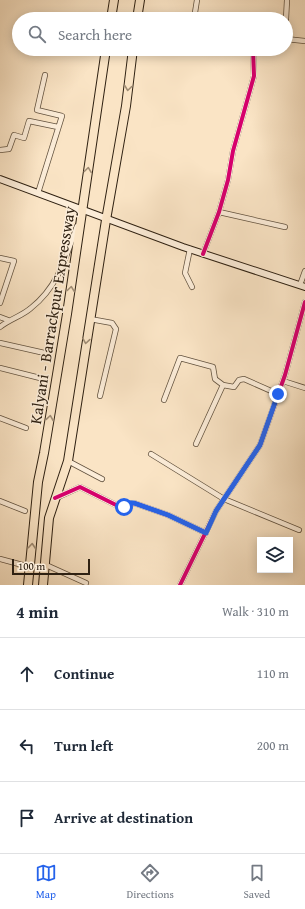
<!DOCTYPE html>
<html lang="en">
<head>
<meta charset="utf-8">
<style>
  body { margin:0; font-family:"Gentium Book Plus",serif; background:#f2f2f3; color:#1f2937 }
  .controls { position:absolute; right:12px; bottom:12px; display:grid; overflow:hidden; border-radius:0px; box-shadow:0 2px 10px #0003 }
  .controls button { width:36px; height:36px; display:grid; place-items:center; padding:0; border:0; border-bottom:1px solid #e0e1e3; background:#fff; color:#1f2937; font:20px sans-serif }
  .scale { position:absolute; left:12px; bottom:10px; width:78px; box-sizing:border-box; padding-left:4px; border:2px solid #2f2112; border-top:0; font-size:11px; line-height:14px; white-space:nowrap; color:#2f2112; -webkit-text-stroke:3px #fcedd9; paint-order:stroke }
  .stop { position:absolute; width:12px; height:12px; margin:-9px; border:3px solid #2563eb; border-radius:50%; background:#fff }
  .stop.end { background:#2563eb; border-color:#fff; box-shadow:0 1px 4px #0008 }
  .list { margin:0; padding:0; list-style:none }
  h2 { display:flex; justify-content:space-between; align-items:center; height:52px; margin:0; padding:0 16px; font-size:17px }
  h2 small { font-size:13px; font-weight:400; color:#747a83 }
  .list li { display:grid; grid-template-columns:26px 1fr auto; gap:12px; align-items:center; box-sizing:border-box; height:72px; padding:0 16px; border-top:1px solid #e0e1e3 }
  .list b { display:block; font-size:15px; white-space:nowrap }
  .list em { font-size:13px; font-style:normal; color:#747a83 }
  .icon { flex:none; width:22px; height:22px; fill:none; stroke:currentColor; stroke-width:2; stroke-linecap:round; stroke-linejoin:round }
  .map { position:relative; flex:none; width:305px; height:585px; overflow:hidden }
  .search { position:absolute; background:#fff; box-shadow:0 2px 10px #0003; left:12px; right:12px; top:12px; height:44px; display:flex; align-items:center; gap:10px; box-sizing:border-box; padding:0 14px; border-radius:22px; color:#747a83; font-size:15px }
  .sheet { height:268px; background:#fff }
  nav { display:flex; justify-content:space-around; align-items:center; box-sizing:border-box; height:56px; border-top:1px solid #e0e1e3; background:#fff; font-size:11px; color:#747a83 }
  nav a { display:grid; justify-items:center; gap:2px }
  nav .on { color:#2563eb }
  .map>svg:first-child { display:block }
</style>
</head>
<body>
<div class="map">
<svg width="305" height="585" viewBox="0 0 305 585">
  <rect width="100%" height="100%" fill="#fae4c5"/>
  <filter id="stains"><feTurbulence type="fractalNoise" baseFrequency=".005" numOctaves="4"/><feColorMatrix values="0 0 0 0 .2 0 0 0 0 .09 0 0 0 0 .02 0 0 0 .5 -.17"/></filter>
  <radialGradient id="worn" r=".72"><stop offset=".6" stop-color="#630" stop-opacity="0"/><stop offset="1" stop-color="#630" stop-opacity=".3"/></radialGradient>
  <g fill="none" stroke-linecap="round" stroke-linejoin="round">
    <!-- street casing -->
    <g stroke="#62523f" stroke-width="6">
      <path id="street" d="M194,19L197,0
        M286,19L287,0
        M286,39L305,41
        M0,150L9,149L14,135L24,138L29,121L58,127
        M38,193L62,116L37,110L45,75
        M219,212L285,227
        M190,249L185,273L192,287
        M203,254L219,212L228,180L233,151L254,76L253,49
        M0,258L14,261L0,303
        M300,285L305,271
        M0,317L8,320
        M90,319L112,323L116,329L100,396
        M0,327C10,319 22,316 31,308C58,287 66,257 77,226
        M0,343L49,354
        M0,368L44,379
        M283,381L305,388
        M164,400L180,358L213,367L215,379L223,385
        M0,418L26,428
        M196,444L223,385L234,387L239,380L244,379L278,394
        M151,454L224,499L299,530
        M68,461L102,479
        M56,498L80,487L120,507L134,503L168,515L206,533
        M0,501L25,511
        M0,559L30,567
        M46,565L86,583
        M180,585L216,511L260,445L285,375L305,302"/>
    </g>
    <!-- secondary casing -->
    <g stroke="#2f2112" stroke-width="8">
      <path id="secondary" d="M0,179L183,247L305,287"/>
    </g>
    <!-- highway casing -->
    <g stroke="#2f2112" stroke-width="10">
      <path id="highway" d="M111,19L114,0
        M137,19L140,0
        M28,585L38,482L44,453L67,314L106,49
        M43,585L49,518L68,461L106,220L126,106L133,49"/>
    </g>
    <!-- street -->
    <use href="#street" stroke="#fcedd9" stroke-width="4.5"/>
    <!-- secondary -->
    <use href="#secondary" stroke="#fcedd9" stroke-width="6"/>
    <!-- highway -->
    <use href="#highway" stroke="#fae4c5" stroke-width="8"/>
    <!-- cycleway casing -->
    <g stroke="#fcedd9" stroke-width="6">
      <path id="cycleway" d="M203,254L219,212L228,180L233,151L254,76L253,49
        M55,498L80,487L120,507L134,503L168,515L206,533
        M180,585L216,511L260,445L285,375L305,302"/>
    </g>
    <!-- cycleway -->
    <use href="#cycleway" stroke="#d6006c" stroke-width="4"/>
  </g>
  <!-- one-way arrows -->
  <defs><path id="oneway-chevron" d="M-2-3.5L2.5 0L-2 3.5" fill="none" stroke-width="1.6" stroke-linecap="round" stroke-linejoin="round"/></defs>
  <g stroke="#9f8c74">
    <use href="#oneway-chevron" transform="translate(128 88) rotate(98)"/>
    <use href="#oneway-chevron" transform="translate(88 170) rotate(-82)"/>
    <use href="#oneway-chevron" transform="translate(71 289) rotate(-82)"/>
    <use href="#oneway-chevron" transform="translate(86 341) rotate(99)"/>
    <use href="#oneway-chevron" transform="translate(50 418) rotate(-81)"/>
    <use href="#oneway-chevron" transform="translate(32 546) rotate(-85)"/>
  </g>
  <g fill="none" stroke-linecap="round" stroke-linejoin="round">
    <!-- route -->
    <path stroke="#2563eb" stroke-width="5" d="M124,507L129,503H134L168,515L206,533L216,511L260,445L278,394"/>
  </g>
  <g text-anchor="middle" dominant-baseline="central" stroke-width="3" stroke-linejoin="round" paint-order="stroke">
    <!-- street labels -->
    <g font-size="16" fill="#2f2112" stroke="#fcedd9">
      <text transform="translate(52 315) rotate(-81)">Kalyani - Barrackpur Expressway</text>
    </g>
  </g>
  <rect width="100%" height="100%" filter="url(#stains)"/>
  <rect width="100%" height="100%" fill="url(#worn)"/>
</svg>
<div class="controls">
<button><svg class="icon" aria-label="layers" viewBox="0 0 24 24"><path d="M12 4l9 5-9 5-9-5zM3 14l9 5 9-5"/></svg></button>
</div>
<div class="scale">100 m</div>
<div class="stop" style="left:124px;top:507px"></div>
<div class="stop end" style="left:278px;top:394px"></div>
<div class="search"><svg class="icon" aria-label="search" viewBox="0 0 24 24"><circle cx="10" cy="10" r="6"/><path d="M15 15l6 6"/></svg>Search here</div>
</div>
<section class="sheet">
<h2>4 min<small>Walk · 310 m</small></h2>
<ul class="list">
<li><svg class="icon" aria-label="ahead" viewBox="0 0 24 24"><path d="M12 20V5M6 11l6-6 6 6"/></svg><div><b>Continue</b></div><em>110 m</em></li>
<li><svg class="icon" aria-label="left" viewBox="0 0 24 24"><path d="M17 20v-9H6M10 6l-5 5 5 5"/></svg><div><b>Turn left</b></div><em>200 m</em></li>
<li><svg class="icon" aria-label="arrive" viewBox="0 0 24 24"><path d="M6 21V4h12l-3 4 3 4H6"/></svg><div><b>Arrive at destination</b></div></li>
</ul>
</section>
<nav>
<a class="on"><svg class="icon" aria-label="map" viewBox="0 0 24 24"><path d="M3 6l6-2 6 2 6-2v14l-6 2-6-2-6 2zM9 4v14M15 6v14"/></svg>Map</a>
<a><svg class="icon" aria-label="directions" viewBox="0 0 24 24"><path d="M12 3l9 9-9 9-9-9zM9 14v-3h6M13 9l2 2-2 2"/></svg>Directions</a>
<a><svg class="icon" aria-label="saved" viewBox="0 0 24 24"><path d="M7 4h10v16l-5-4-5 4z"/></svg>Saved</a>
</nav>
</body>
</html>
